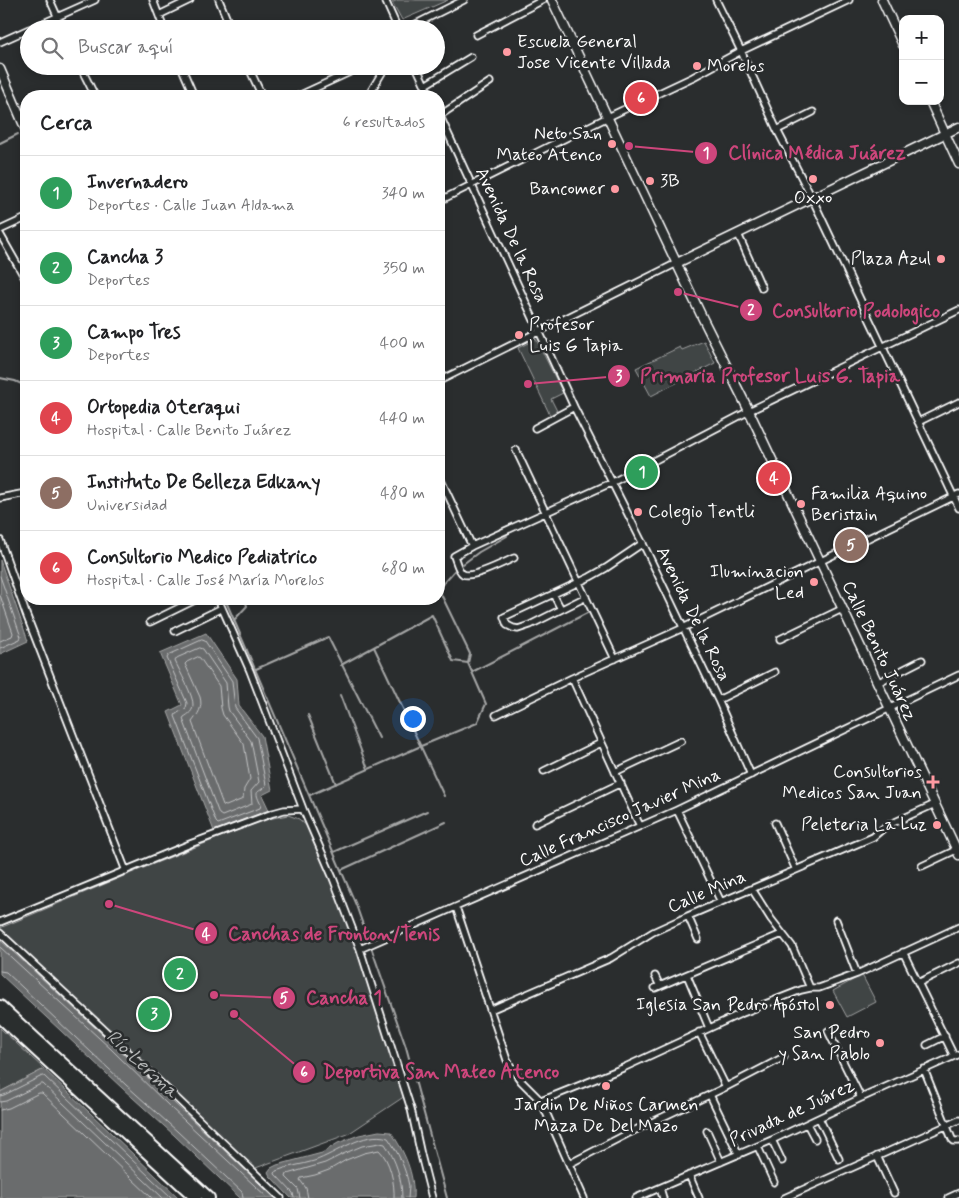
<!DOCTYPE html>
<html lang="es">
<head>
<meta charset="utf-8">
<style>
  body { margin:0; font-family:Mynerve,sans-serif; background:#f6f6f6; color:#202124 }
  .controls { position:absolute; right:15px; top:15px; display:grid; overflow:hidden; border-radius:10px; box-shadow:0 2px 8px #0003 }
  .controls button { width:45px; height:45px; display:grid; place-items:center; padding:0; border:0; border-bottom:1px solid #e0e0e0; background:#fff; color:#202124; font:25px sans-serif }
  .you { position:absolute; left:412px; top:718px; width:18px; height:18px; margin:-12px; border:4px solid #fff; border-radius:50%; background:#1a73e8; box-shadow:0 0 0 8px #1a73e833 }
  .badge { display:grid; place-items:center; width:32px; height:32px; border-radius:50%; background:#7c3aed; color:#fff; font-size:16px; font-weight:700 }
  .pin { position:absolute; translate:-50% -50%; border:2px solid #fff; box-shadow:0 1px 5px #0006 }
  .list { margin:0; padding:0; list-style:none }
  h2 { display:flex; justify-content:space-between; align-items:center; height:65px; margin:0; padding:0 20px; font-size:21px }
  h2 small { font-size:16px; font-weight:400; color:#757577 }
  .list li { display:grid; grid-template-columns:32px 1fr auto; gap:15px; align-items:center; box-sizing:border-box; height:75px; padding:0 20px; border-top:1px solid #e0e0e0 }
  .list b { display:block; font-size:19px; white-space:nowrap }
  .list p { margin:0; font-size:16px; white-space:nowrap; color:#757577 }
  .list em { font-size:16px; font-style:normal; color:#757577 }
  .icon { flex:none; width:28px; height:28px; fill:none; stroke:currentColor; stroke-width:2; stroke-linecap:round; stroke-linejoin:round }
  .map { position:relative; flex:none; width:959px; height:1198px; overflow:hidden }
  .search { position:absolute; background:#fff; box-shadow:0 2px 8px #0003; left:20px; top:20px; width:425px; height:55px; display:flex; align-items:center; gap:12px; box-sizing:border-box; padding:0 18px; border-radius:28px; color:#757577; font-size:19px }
  .panel { position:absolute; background:#fff; box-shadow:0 2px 8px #0003; left:20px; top:90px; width:425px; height:515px; border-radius:20px }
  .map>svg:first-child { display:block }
</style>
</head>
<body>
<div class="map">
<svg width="959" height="1198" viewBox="0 0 959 1198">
  <rect width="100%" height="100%" fill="#2a2d2e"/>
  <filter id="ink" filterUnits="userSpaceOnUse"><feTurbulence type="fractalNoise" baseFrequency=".02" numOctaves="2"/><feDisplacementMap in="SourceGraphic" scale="10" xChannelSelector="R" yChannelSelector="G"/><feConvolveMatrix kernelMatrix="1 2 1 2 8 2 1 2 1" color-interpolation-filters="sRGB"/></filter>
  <g filter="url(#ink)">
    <!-- green -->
    <path fill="#414445" stroke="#a0a2a2" d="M391,0L393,2L398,0H448L402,20Z
      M536,339L563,393L551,399L557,411L550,415L518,348Z
      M704,341L715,363L651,396L636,368L680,347L682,350Z
      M288,815L299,819L309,828L347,920L405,1096L348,1134L253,1169L0,928L131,873L263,820Z
      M862,975L876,1002L847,1017L833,991Z
      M0,1028L44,1069L0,1092Z"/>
    <!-- water -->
    <path fill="#6a6c6d" stroke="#a6a7a7" d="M0,560L28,641L0,654Z
      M206,633L237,679L239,706L262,736L272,790L262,795L269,810L214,831L168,712L182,705L160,653Z
      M0,940L114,1045L175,1104L275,1198H240L174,1135L122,1088L0,974Z
      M44,1069L179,1198H0V1092Z
      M379,1131L391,1132C404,1151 415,1174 413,1198H291L270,1176L268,1172L271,1168L277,1165L322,1153L338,1143L359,1135Z"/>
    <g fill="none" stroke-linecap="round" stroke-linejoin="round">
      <!-- shore -->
      <path stroke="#c3c4c5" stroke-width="1" d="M0,576L21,637L20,639L0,648
        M0,595L13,633L12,636L0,641
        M202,640L205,641L232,681L235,708L257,738L266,785C258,795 253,788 261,805L260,808L218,824L216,822L175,716L176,714L186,708L187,703L167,658L169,655Z
        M200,648L203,649L226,683L228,707L229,711L251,741L259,782L251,791L252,804L222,816L219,814L183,719L184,717C189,714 193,711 193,705C194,697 179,670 175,661L177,658Z
        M198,657L200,658L219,686L221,708L223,715L244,744L250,779L244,789L243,799L226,806L223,805L192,722C198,714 203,708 200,697L185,664L187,662Z
        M0,947L111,1049L171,1108L268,1198
        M0,971L6,972L126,1085L178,1132L242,1192L243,1198
        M0,1096L4,1095L42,1076H44L172,1198
        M0,1102L6,1101L41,1084H43L163,1198
        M0,1110L9,1108L39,1093H42L152,1198
        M294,1198L293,1193L275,1174L276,1171C288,1166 301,1165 314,1161C336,1154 364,1130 388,1138C398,1152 406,1169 409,1186C409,1190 408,1194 408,1198
        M300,1198L298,1189L286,1177L287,1174L325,1163L343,1154L362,1146L380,1143L385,1144C396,1160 402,1179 402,1198
        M308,1198L306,1188L300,1180L301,1178L315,1175L329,1170L346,1160L364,1153L379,1150C390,1160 395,1184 394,1198"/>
      <!-- stream -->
      <path stroke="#a6a7a7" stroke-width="2" d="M0,143L18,134
        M1,231L26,272
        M0,378L15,381L26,386
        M463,564L479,552L507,536
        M439,588L455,570
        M225,599L356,905L369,942
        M235,619L247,606L245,599
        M374,647L444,796
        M341,665L432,615L453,661L468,663
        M256,669L328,637L379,738
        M472,672L589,612
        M340,695L368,769
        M308,715L336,784
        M310,795L421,746L477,723L486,704L468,663L470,654L439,590
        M334,852L427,811
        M341,870L446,822
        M371,947L406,1047L447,1198"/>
      <!-- minor casing -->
      <g stroke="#fff" stroke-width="9">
        <path id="minor" d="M50,0L63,29
          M153,0L164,29
          M219,0L231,29
          M385,0L398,29
          M716,0L741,51L777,130L812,198L959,508
          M159,15L190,0
          M30,29L95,0
          M406,29L464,0
          M476,35L543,0
          M0,42L29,29
          M80,66L95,96
          M181,66L194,96
          M248,66L262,96
          M416,66L430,96
          M425,85L471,57
          M298,96L363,66
          M368,96L386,66
          M439,114L574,407L647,552L718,700L751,775
          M439,116L490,82
          M777,130L813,112
          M439,201L608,117L693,77L741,51L849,0
          M0,230L26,218
          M0,234L26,280
          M738,234L762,288
          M439,381L677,263
          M918,422L959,402
          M535,428L574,407
          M516,450L615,659
          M439,476L472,546
          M0,498L26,493
          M0,540L26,614L126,871
          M514,558C505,562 472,579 463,574C458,571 456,561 454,556L472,546L613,482L749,411L959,310
          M553,594L561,609
          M586,597L530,625L518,629L513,628L507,625L504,617L590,577L606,568L643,543
          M218,599L250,671L303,809
          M150,622L197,599
          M175,631L222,608
          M780,639L842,609
          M572,678L640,826
          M877,683L922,660
          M718,700L775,672
          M496,715L572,678L683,628L959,494
          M544,771L601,743
          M615,772L681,741
          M677,810L721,902
          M775,823L796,870
          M535,824L621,783
          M922,866L956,850
          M752,889L771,919L792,946L810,988
          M456,907L507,1060L513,1070L521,1081L541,1101L584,1198
          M688,916L698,939
          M836,920L857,974
          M0,922L190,844L273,813L284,810L303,809L333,878L360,949L411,1109L421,1155L432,1198
          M0,933L125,1049L281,1198
          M360,949L677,810L959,675
          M903,952L954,1056
          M687,975L709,1028
          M655,976L660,986
          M918,983L959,963
          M655,988L782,934
          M490,1010L611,958L653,932L688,916L873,837L886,826L935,804
          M828,1031L861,1098
          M699,1032L726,1087
          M927,1045L945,1036
          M924,1069L952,1139L954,1141H959
          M710,1095L739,1155
          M541,1101L623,1068L740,1014L801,990L810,988H819L857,974L959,927
          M819,1118L839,1159
          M807,1124L815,1139
          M707,1131L721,1162
          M772,1140L782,1161
          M758,1147L774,1182
          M877,1156L894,1193
          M569,1164L627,1134L726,1087L784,1057
          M689,1175L699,1198
          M660,1188L663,1198
          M636,1198L772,1140L861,1098L959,1054
          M784,1198L959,1120
          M948,1198L959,1193"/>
      </g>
      <!-- secondary casing -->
      <g stroke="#fff" stroke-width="11">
        <path id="secondary" d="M552,0L703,319L749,411L959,855
          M882,0L903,45
          M0,69L26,130
          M930,101L959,164
          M677,263L959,127"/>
      </g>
      <!-- motorway casing -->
      <g stroke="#fff" stroke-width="14">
        <path id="motorway" d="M0,1006L209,1198
          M0,1017L196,1198"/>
      </g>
      <!-- minor -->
      <use href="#minor" stroke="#2a2d2e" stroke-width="5.5"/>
      <!-- secondary -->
      <use href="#secondary" stroke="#2a2d2e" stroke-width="8"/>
      <!-- motorway -->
      <use href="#motorway" stroke="#2a2d2e" stroke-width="10"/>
    </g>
  </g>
  <!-- markers -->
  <g fill="#ff9aa2" stroke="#2a2d2e" stroke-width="2">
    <circle cx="507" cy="52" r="5"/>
    <circle cx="697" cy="66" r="5"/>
    <circle cx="612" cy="144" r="5"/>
    <circle cx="813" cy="179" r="5"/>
    <circle cx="650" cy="181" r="5"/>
    <circle cx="615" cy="189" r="5"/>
    <circle cx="941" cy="259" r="5"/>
    <circle cx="519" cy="335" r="5"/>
    <circle cx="801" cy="504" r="5"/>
    <circle cx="638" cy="512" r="5"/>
    <circle cx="814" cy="582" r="5"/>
    <path d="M930.5 774.5h5v5h5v5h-5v5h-5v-5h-5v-5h5z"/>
    <circle cx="937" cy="825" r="5"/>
    <circle cx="830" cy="1005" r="5"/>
    <circle cx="880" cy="1043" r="5"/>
    <circle cx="606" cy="1086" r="5"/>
  </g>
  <g text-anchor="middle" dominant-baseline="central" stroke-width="5" stroke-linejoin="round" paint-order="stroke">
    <!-- poi labels -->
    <g font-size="18" fill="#fff" stroke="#2a2d2e" text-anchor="end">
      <text x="517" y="42" text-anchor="start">Escuela General<tspan x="517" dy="21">Jose Vicente Villada</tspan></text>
      <text x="707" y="66" text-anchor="start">Morelos</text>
      <text x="602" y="134">Neto San<tspan x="602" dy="21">Mateo Atenco</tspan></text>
      <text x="660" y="181" text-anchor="start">3B</text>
      <text x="605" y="189">Bancomer</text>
      <text x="813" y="198" text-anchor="middle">Oxxo</text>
      <text x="931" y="259">Plaza Azul</text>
      <text x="529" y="325" text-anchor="start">Profesor<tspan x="529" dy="21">Luis G Tapia</tspan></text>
      <text x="811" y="494" text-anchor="start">Familia Aquino<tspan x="811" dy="21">Beristain</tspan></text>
      <text x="648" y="512" text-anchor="start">Colegio Tentli</text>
      <text x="804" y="572">Iluminacion<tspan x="804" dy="21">Led</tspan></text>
      <text x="922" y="772">Consultorios<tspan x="922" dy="21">Medicos San Juan</tspan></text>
      <text x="927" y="825">Peleteria La Luz</text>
      <text x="820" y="1005">Iglesia San Pedro Apóstol</text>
      <text x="870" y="1033">San Pedro<tspan x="870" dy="21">y San Pablo</tspan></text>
      <text x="606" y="1105" text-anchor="middle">Jardin De Niños Carmen<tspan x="606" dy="21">Maza De Del Mazo</tspan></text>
    </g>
    <!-- street labels -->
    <g font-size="18" fill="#fff" stroke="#2a2d2e">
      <text transform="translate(511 235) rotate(65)">Avenida De la Rosa</text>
      <text transform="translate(693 614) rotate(64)">Avenida De la Rosa</text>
      <text transform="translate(879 651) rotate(65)">Calle Benito Juárez</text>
      <text transform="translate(620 818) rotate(-24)">Calle Francisco Javier Mina</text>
      <text transform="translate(707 892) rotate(-23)">Calle Mina</text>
      <text transform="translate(792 1113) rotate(-25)">Privada de Juárez</text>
    </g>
    <!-- water labels -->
    <g font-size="19" font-style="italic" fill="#b4b6b6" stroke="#2a2d2e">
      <text transform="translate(142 1064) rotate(43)">Río Lerma</text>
    </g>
  </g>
  <!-- callouts -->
  <path fill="none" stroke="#ce467c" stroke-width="2" d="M629 146L706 153M678 292L751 310M528 384L619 376M109 904L206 933M214 995L284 998M234 1014L304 1072"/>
  <g fill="#ce467c" stroke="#2a2d2e" stroke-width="2">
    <circle cx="629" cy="146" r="5"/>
    <circle cx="678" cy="292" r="5"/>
    <circle cx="528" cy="384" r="5"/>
    <circle cx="109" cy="904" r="5"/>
    <circle cx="214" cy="995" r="5"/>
    <circle cx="234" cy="1014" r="5"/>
    <circle cx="706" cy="153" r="12"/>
    <circle cx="751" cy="310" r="12"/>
    <circle cx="619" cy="376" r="12"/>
    <circle cx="206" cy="933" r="12"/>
    <circle cx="284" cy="998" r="12"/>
    <circle cx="304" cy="1072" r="12"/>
  </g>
  <g font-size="15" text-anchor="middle" font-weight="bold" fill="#fff">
    <text x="706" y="158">1</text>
    <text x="751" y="315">2</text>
    <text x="619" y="381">3</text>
    <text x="206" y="939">4</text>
    <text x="284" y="1003">5</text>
    <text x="304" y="1077">6</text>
  </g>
  <g font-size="19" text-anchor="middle" font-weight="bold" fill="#ce467c" stroke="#2a2d2e" stroke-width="5" stroke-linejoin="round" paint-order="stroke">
    <text x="817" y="159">Clínica Médica Juárez</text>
    <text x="856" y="317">Consultorio Podologico</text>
    <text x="770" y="382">Primaria Profesor Luis G. Tapia</text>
    <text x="334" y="940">Canchas de Fronton/Tenis</text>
    <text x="344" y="1004">Cancha 1</text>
    <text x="441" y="1078">Deportiva San Mateo Atenco</text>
  </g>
</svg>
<div class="controls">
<button>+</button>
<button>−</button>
</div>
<div class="you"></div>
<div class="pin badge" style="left:642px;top:472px;background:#2e9e5b">1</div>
<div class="pin badge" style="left:180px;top:974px;background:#2e9e5b">2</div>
<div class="pin badge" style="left:154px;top:1014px;background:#2e9e5b">3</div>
<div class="pin badge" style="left:774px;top:478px;background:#e0444e">4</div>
<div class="pin badge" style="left:851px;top:545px;background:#8d6e63">5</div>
<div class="pin badge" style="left:641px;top:98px;background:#e0444e">6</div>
<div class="search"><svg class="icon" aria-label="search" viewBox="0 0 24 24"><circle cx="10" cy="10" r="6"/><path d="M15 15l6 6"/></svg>Buscar aquí</div>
<section class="panel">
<h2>Cerca<small>6 resultados</small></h2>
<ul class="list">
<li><span class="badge" style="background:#2e9e5b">1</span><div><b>Invernadero</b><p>Deportes · Calle Juan Aldama</p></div><em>340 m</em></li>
<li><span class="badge" style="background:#2e9e5b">2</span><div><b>Cancha 3</b><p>Deportes</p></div><em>350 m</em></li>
<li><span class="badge" style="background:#2e9e5b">3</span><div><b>Campo Tres</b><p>Deportes</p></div><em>400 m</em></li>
<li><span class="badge" style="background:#e0444e">4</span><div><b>Ortopedia Oteraqui</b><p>Hospital · Calle Benito Juárez</p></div><em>440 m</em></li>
<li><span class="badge" style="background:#8d6e63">5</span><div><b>Instituto De Belleza Edkany</b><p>Universidad</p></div><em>480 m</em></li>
<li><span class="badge" style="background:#e0444e">6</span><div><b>Consultorio Medico Pediatrico</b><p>Hospital · Calle José María Morelos</p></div><em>680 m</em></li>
</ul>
</section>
</div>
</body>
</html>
